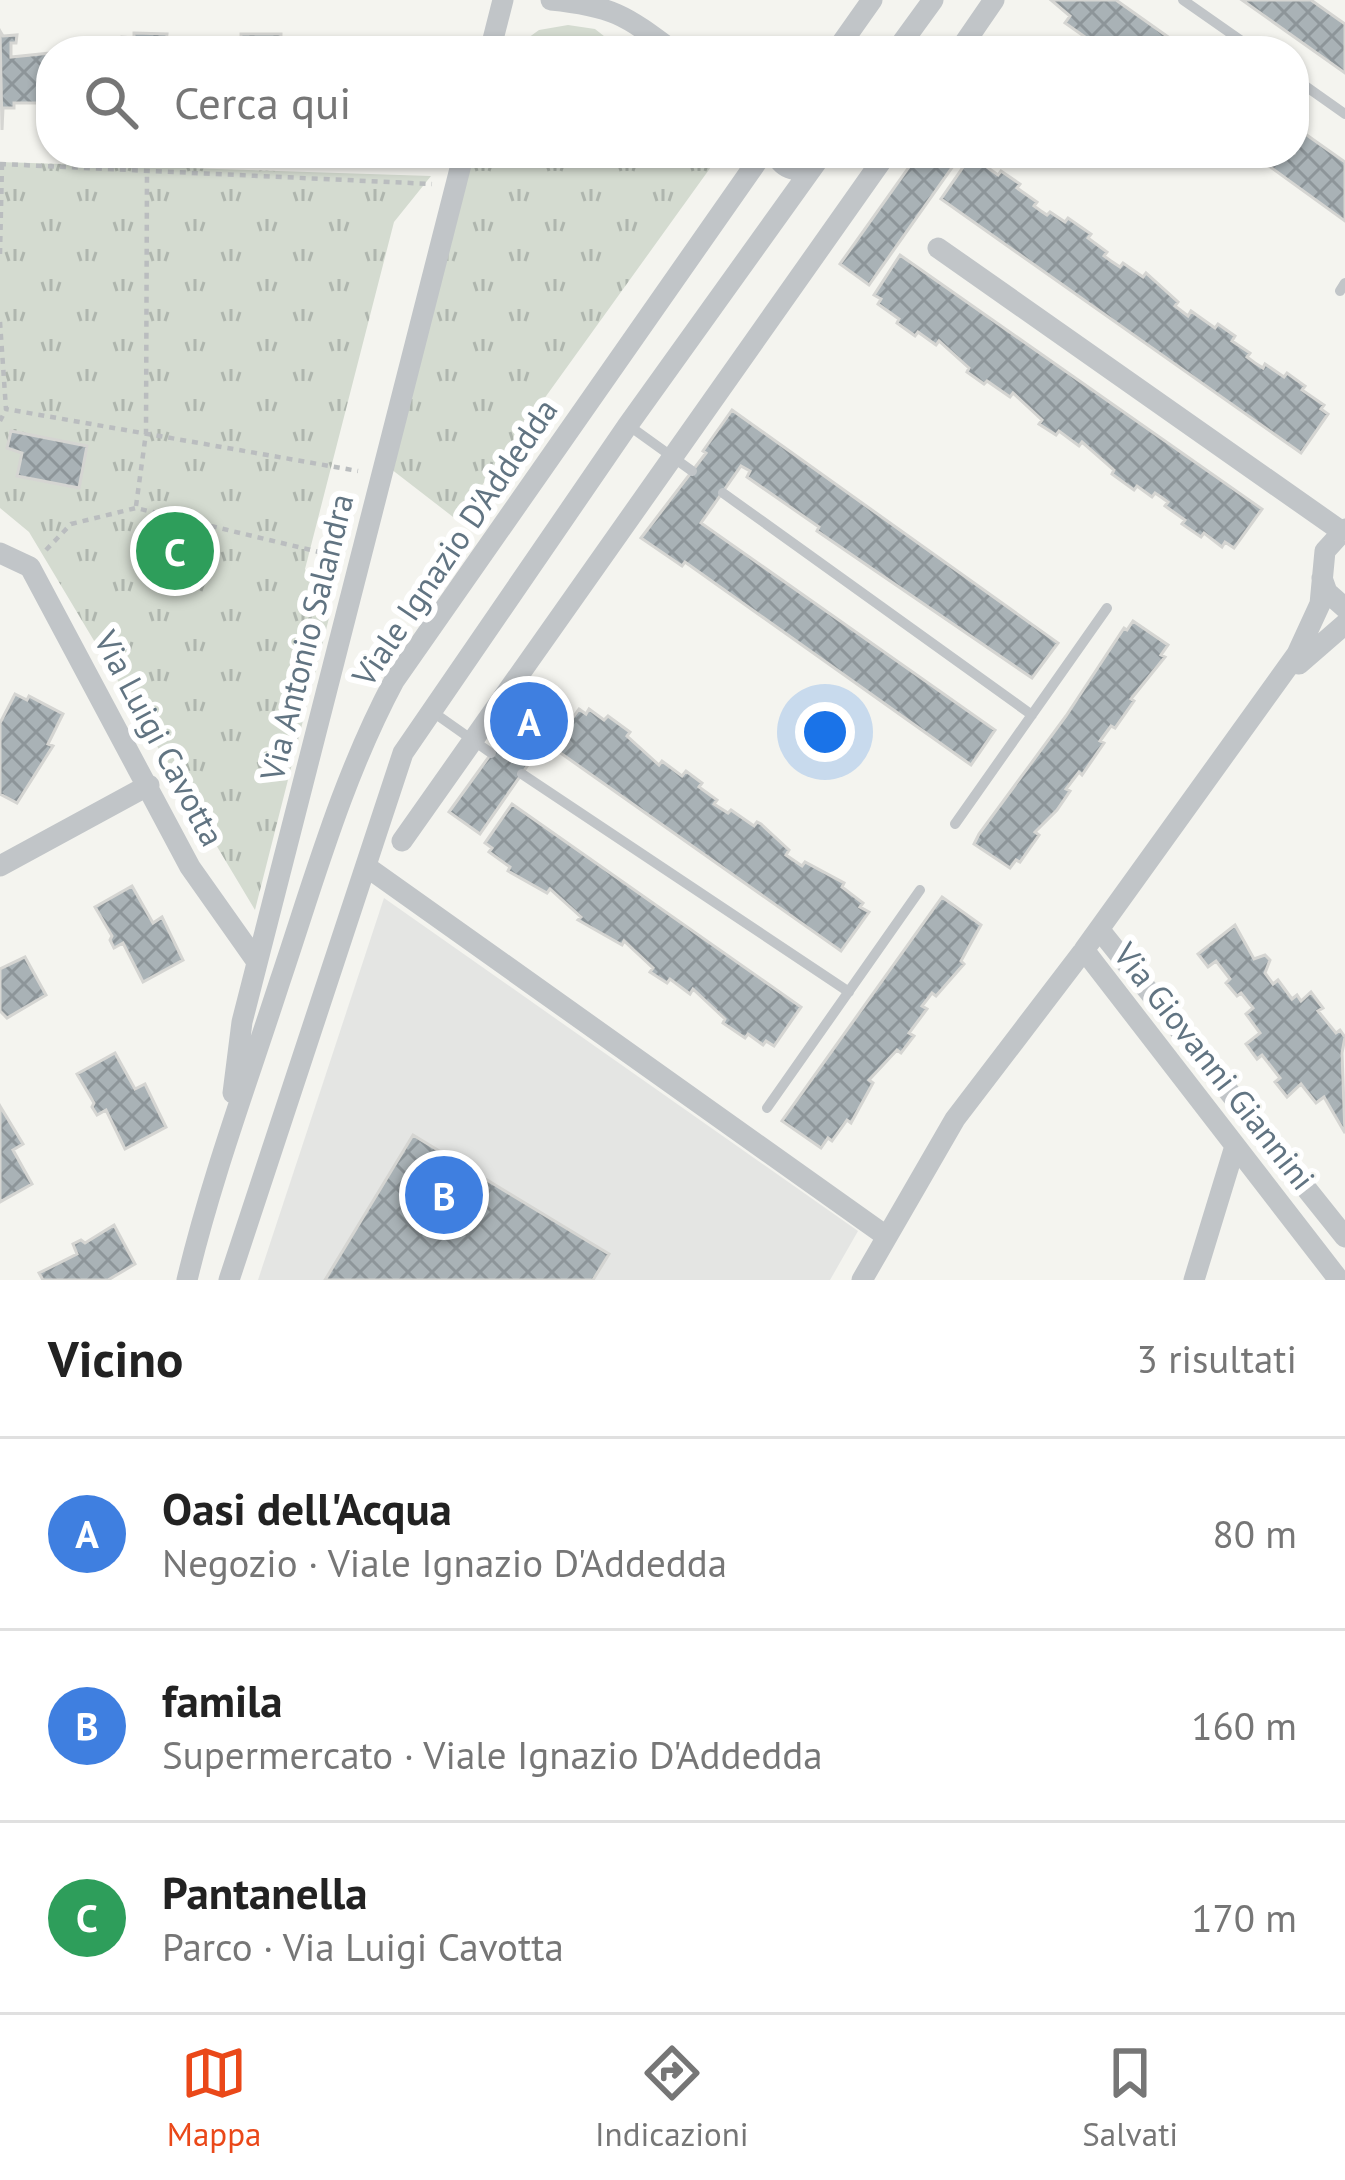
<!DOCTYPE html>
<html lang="it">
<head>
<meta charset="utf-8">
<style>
  body { margin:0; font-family:"PT Sans",sans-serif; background:#f6f6f6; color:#222 }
  .you { position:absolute; left:825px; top:732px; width:42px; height:42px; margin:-30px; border:9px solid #fff; border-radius:50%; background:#1a73e8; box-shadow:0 0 0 18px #1a73e833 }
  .badge { display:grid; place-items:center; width:78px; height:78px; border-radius:50%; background:#ea4819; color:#fff; font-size:39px; font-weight:700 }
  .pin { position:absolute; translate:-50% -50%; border:6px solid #fff; box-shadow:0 3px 12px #0006 }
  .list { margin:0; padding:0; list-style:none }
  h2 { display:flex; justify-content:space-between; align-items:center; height:156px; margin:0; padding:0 48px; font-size:51px }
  h2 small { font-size:39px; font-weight:400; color:#767676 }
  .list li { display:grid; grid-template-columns:78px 1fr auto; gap:36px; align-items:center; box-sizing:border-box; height:192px; padding:0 48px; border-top:3px solid #e0e0e0 }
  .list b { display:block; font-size:45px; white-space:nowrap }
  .list p { margin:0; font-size:39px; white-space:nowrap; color:#767676 }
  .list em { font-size:39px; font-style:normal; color:#767676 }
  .icon { flex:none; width:66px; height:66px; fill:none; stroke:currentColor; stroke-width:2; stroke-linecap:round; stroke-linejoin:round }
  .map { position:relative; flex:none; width:1345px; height:1280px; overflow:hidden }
  .search { position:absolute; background:#fff; box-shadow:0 3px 9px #0004; left:36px; right:36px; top:36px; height:132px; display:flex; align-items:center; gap:30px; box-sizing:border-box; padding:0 42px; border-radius:48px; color:#767676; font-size:45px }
  .sheet { height:732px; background:#fff }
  nav { display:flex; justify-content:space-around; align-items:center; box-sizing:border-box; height:168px; border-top:3px solid #e0e0e0; background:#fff; font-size:33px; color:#767676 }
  nav a { display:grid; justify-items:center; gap:6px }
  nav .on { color:#ea4819 }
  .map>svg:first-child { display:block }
</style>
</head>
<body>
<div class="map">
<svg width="1345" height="1280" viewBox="0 0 1345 1280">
  <defs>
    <pattern id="grass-tufts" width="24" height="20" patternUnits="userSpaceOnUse" patternTransform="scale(3)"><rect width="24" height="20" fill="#d4dbd0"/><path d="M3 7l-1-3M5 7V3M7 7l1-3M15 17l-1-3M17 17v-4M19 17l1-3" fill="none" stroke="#afb6ae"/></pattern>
    <pattern id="building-cross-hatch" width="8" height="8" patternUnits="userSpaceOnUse" patternTransform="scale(3)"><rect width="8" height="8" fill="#a9b2b6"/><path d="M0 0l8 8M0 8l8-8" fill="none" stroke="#8d9599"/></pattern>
  </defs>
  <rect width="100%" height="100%" fill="#f4f4ef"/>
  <!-- built -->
  <path fill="#e4e5e3" d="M384,898L858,1231L830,1280H258Z"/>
  <!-- grass -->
  <path fill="url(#grass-tufts)" d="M568,25L595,29L623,51H510L539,30Z
    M472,153H721L457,520L391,469Z
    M0,162L431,176L394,222L305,569L329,618L255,910L29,532L0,508Z"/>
  <!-- building -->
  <path fill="url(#building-cross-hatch)" stroke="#d5d5d2" stroke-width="3" d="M1051,0H1116L1188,51H1105L1065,23L1070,16Z
    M1242,0H1311L1345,24V73Z
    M0,31L3,36L17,35L16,43H11V57L51,53V108L48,103H14V108H3L2,130Z
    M134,33L167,34L166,45L162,46L161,51H121L122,37L134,38Z
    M241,34H281V40H292L291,48L286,51H235L241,49Z
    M403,38L438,39V48L388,51V43H403Z
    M1294,126L1345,162V221L1251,153H1294Z
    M919,153H950L958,159L869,285L840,264Z
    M968,160L977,166L980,162L998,175L1001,171L1020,184L1017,188L1037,202L1034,206L1041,211L1047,215L1050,212L1065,222L1068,218L1091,234L1088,238L1107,252L1104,256L1111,261L1120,267L1123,263L1143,277L1146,273L1178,302L1175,306L1188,316L1191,311L1215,328L1218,324L1235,336L1232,341L1250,353L1247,357L1255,363L1263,368L1265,364L1284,377L1287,373L1305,386L1302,390L1324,405L1321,409L1328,414L1301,453L941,199Z
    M900,255L1262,509L1234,548L1225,542L1222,547L1204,533L1201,537L1182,524L1185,520L1165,506L1168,502L1161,497L1155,493L1152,497L1137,486L1134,490L1112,474L1114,470L1082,442L1079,446L1059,431L1056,435L1039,424L1042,420L1013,393L1010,397L987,381L984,384L967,372L969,368L939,341L936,345L918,332L915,336L897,323L899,319L878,304L881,299L874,295Z
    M732,410L1058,643L1032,678L817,531L819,527L747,477L750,471L741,466L701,523L995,730L971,765L685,562L682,566L641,538L706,453L703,451Z
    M11,431L87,446L79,488L17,476L22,453L7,448Z
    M1133,621L1168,645L1161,655L1165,657L1131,699L1134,701L1115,728L1111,726L1100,741L1104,743L1082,775L1079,772L1066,789L1070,791L1057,810L1035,832L1039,835L1020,862L1016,860L1010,868L974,844L979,834L1066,716L1124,628L1127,630Z
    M540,686L569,706L480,834L449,812Z
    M15,694L27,700L29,696L63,714L48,744L53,746L17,803L0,794V723Z
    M579,709L586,714L589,709L604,720L608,716L630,732L627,736L659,765L662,761L682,776L686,771L702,783L699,787L717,800L714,804L728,813L731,810L754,826L757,822L761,824L789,850L786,855L802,866L805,862L844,883L842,887L863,903L860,907L869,912L841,951L552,747Z
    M512,804L801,1007L774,1046L766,1041L763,1045L748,1034L745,1038L723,1023L725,1019L693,989L690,994L670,979L667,983L650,972L653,968L624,941L622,945L578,920L581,917L550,889L547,893L508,871L510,867L489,852L492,848L485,843Z
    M132,886L153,923L162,917L183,960L143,982L123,943L114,948L110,940L112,936L95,907Z
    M942,897L981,925L961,961L964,964L936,996L932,993L922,1006L927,1009L909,1033L914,1036L901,1053L897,1050L869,1080L873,1083L851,1123L847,1120L832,1141L828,1138L821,1148L782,1121Z
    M1235,925L1254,959L1265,955L1270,960L1265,973L1273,984L1278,980L1292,999L1297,995L1301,1001L1311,992L1323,1008L1318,1011L1336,1033L1340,1030L1345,1037L1342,1053L1345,1133L1324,1097L1316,1103L1301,1084L1287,1097L1275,1082L1280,1078L1262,1055L1257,1059L1246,1044L1260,1033L1246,1014L1253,1008L1241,993L1237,996L1226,983L1230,979L1216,961L1208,967L1198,954Z
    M25,957L46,995L7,1018L0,1011V969Z
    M115,1053L135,1089L145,1084L166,1127L125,1149L106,1110L97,1115L92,1107L94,1103L77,1074Z
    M0,1106L23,1144L13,1150L32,1184L0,1202Z
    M413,1135L609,1254L593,1280H325Z
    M114,1225L135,1264L108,1280H43L39,1273L77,1254L73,1244L81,1240L85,1243Z"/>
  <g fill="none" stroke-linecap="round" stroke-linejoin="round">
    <!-- path -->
    <path stroke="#babdbf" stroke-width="4.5" stroke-dasharray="6 6" stroke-linecap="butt" d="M0,164L432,184
      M0,254L2,164
      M0,322L6,409L358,471
      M0,421L6,409
      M136,506L146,433L147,171
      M46,550L71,524L136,508L340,557"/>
    <!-- service -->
    <path stroke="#c1c5c8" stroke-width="10" d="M1183,0L1256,51
      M1294,78L1345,114
      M1340,291L1345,283
      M628,425L692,471
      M723,493L1032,715
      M430,710L491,753
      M522,774L849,992
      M955,824L1107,608
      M767,1108L920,890"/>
    <!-- minor -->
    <path stroke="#c1c5c8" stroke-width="21" d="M551,0C612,6 625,15 673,51
      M490,51L503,0
      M836,51L872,0
      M896,51L933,0
      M959,51L994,0
      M775,153C783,170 799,175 815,164
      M938,248L1341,531
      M0,553L30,567L190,867L257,962
      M1322,578L1327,592L1345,608
      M1299,664L1345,624
      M402,841L887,153
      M0,866L149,785
      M367,867L886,1236
      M1099,929L1345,1237
      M1084,950L1339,1280
      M233,1093L242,1022L464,153
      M187,1280C211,1179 248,1080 280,981C314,880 343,776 394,681L763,153
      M229,1280L403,753L628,425L823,153
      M862,1280L955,1119L1084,950L1297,654L1320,604L1325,551L1345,529
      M1194,1280L1235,1146"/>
  </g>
  <g text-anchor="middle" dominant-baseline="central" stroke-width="12" stroke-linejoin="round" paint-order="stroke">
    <!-- street labels -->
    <g font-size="33" fill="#617482" stroke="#fff">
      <text transform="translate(454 542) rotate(-56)">Viale Ignazio D'Addedda</text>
      <text transform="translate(306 637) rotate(-76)">Via Antonio Salandra</text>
      <text transform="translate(160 738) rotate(62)">Via Luigi Cavotta</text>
      <text transform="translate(1215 1066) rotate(52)">Via Giovanni Giannini</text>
    </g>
  </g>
</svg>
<div class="you"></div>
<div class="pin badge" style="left:529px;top:721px;background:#3f7fe0">A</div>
<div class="pin badge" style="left:444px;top:1195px;background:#3f7fe0">B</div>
<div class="pin badge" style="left:175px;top:551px;background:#2e9e5b">C</div>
<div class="search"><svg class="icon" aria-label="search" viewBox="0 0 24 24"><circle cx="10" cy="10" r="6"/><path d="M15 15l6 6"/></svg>Cerca qui</div>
</div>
<section class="sheet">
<h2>Vicino<small>3 risultati</small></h2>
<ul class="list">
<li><span class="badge" style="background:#3f7fe0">A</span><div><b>Oasi dell'Acqua</b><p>Negozio · Viale Ignazio D'Addedda</p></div><em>80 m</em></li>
<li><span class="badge" style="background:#3f7fe0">B</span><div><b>famila</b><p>Supermercato · Viale Ignazio D'Addedda</p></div><em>160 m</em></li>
<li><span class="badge" style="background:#2e9e5b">C</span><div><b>Pantanella</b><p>Parco · Via Luigi Cavotta</p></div><em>170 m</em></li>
</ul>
</section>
<nav>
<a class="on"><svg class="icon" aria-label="map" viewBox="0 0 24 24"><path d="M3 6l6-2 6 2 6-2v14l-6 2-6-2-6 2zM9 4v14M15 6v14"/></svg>Mappa</a>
<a><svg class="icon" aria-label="directions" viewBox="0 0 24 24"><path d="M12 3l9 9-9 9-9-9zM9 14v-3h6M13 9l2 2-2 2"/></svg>Indicazioni</a>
<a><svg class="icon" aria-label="saved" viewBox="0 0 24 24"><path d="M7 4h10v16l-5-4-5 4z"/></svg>Salvati</a>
</nav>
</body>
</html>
